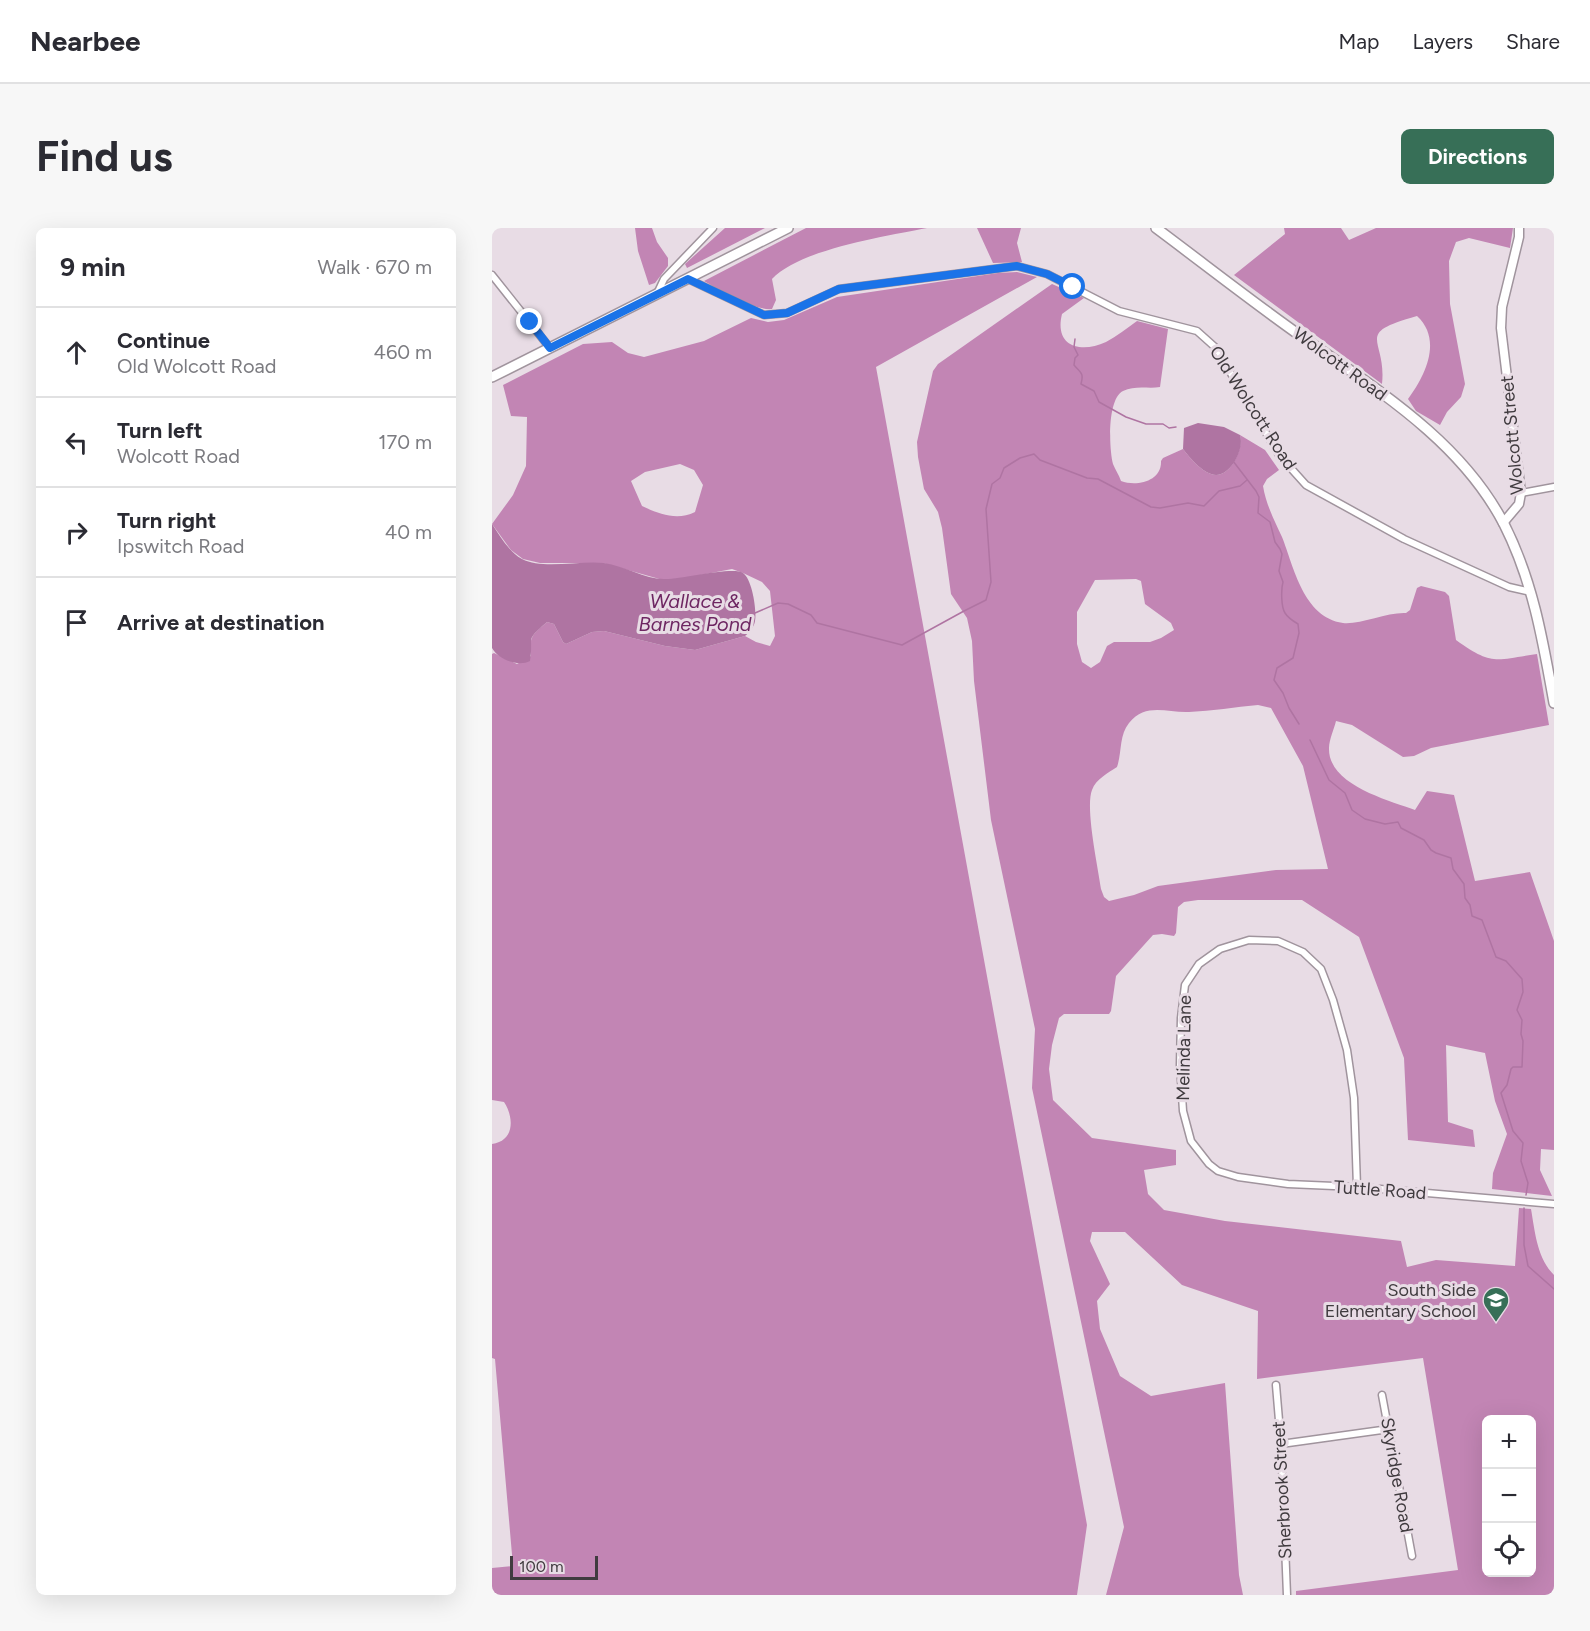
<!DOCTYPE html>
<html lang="en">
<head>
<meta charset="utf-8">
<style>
  body { margin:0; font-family:Figtree,sans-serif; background:#f7f7f7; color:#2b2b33 }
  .controls { position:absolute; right:18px; bottom:18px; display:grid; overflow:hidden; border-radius:9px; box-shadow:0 6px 24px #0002 }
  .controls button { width:54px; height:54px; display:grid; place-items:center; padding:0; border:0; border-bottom:2px solid #e1e1e2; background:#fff; color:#2b2b33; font:30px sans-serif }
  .scale { position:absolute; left:18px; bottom:15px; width:88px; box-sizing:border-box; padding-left:6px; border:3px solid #403b3f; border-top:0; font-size:16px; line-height:21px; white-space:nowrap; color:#403b3f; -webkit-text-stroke:4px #e8dce5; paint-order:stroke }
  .stop { position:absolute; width:18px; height:18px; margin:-14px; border:4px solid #1a73e8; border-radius:50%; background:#fff }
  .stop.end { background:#1a73e8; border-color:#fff; box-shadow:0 2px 6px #0008 }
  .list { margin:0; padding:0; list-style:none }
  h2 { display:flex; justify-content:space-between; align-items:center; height:78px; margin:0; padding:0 24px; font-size:26px }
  h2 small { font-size:20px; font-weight:400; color:#7c7c81 }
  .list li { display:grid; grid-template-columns:39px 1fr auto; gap:18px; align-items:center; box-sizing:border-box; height:90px; padding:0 24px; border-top:2px solid #e1e1e2 }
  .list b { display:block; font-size:22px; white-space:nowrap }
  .list p { margin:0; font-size:20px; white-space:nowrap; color:#7c7c81 }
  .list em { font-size:20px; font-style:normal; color:#7c7c81 }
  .icon { flex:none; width:33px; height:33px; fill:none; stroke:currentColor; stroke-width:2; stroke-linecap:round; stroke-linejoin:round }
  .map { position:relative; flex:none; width:1062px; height:1367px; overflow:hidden; border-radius:9px }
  header { display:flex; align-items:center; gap:36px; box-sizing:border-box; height:84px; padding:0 30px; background:#fff; border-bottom:2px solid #e1e1e2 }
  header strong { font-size:28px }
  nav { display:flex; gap:33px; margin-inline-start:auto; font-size:21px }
  .intro { display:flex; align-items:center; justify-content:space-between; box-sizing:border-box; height:144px; padding:0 36px }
  h1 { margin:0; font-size:42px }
  .button { padding:15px 27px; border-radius:9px; background:#376f57; color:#fff; font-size:21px; font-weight:700 }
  main { display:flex; gap:36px; padding:0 36px }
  aside { flex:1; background:#fff; border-radius:9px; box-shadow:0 6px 24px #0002 }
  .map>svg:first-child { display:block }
</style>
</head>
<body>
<header>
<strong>Nearbee</strong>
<nav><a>Map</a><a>Layers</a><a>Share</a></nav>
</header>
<div class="intro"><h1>Find us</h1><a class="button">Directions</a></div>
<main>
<aside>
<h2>9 min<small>Walk · 670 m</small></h2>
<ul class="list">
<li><svg class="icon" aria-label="ahead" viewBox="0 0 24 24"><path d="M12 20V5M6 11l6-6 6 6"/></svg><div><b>Continue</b><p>Old Wolcott Road</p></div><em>460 m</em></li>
<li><svg class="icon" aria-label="left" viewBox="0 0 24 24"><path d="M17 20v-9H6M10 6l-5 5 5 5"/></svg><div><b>Turn left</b><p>Wolcott Road</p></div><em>170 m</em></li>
<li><svg class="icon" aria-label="right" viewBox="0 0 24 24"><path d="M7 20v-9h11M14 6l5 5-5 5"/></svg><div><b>Turn right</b><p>Ipswitch Road</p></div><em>40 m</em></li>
<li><svg class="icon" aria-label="arrive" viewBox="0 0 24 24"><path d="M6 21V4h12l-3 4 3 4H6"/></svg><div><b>Arrive at destination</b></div></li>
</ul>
</aside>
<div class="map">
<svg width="1062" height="1367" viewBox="0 0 1062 1367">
  <rect width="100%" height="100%" fill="#e8dce5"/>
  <!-- forest -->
  <path fill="#c285b4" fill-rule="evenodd" d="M143,0H160L165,14L176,30V38L163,55L157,57L146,23Z
    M233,0H273L195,40L193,36Z
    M314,0H435C395,8 308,21 280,51L284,72L280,81C263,83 227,62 212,53Z
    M485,0H529L525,15L530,34L501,35Z
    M792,0H849L857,12L884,0H1021L1018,20L977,10L964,14L957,33L958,76L973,156L969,169L955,184L948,197L924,183L916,171C933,148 951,112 925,88C860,106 895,110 890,156L742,47L793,6Z
    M525,44L545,49L384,139L595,1297L585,1367H0V1340L21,1338L3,1131L0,1130V916C23,913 22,889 12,874L0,872V426L2,425L25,436L39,428C37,408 40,407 55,394L62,396L71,414L74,416L100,404L112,403L173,418L203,422L253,408L264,414L278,418L283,408L278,363L270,354L251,345L240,341L193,350L171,352L111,335H48L31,331L19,322L0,296L21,267L34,238L35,189L19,188L11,157L91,116L120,114L136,125L152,129L212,113L259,90L276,94L292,92L345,69L506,45ZM188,236L202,242L211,257L203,284C185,293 167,286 150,278L139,253L153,244Z
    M560,56L592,70L570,86C562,118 588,126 614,114C625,108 635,100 645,93L676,101L668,159C656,161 643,157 631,163C615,171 617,221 621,236C623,241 627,247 629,253C645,259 670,253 669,233L671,230L691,221C698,230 708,242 719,246C737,253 752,221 748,207L773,222L787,242L775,251L771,258C774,276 782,292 790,309C802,339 811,389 851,395C867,397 895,384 914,385L918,382L925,360L929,358L953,364L957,368L964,412C1000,438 1003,432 1045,426L1057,497L939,520L922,528L911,529L860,497L844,493C842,501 837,512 837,520C836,557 896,572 923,582L935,563L962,567L983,653L1038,644L1062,713V922L1049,921L1048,942L1060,968L1000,961L1001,945L1015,906L1003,873L993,825L954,817L956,894L981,902L983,919L916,912L912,830L867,709L810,672H706L692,674L686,679L684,705L682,708L670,706L661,707L624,748L619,783L617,786H572L567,790L560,817L557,841L561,872L600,910L684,922V937L652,942L656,966L672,982L733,993L909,1013L915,1039L944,1032L1023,1038L1027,980L1039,981C1043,1004 1045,1030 1062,1047V1367H804V1363L966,1342L931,1130L765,1151L766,1083L690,1057L633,1004H600L598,1013L618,1056L605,1073L608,1101L628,1148L659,1168L733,1155L747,1347L751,1367H614L632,1299L540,860L543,801L499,592L482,453L480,413L475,390L459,366L450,300L446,284L432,261L426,229L425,214L441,143L446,136ZM644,351L649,353L653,376L679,395L682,402L669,410L658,414H622L615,418L608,434L599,440L590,434L585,416V384L603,352ZM766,477L779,480L811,538L836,641L784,642L666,658L642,667L617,673L612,669L609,661C606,639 593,580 600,562C604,551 616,545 625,539C630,525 627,507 637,495C654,474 675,485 697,484C720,483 743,479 766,477ZM994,1192H1040V1344H994Z"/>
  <!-- water -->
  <path fill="#af74a2" d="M706,195L732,199L748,207C753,221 737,253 719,246C708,242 698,230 691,221L692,200Z
    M0,296C8,308 17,324 30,331C51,342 89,332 112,335C133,338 154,352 174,351C190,351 242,338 251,345C260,351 265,382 263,393C262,399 258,404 253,408L203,422L173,418L112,403L100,404L74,416L71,414L62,396L55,394C32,414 42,407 38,433C26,439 7,432 0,420Z"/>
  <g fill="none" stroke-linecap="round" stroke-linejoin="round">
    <!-- stream -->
    <path stroke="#af74a2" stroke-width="1.5" d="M583,111L582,119L586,127L583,130L582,137C589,145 592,145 589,156L602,163L607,174L634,189L654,196H671L677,200L684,199
      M741,233L764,263L767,269L766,285L778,294L783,314L788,321L790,326L787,343L791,354C789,361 789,379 793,385C796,390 801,393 806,396L807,405L801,430L785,440L782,452L791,465L797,480L807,496
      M263,385L286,375L296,376L319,387L325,395L410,417L472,383L494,372L499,354L494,281L500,256L508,250L512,240L528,230L542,226L548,232L595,250L606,251L659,279L668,280L696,275L712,278L727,263L748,258L755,252
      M818,512L837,552L853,565L860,582L873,591L893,596L906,594L909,600L932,612L939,622L944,625L959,630L961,641L972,656L973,670L978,677L980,688L990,692L1004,729L1014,733L1030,751L1031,764L1025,782L1030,792L1029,806L1031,813L1030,839H1021L1019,841L1015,857L1009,865L1021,903L1031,915L1029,933L1036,955L1034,967
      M1032,980V1017L1036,1038L1062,1061"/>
    <!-- street casing -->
    <g stroke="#a0949d" stroke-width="9">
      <path id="street" d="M0,47L58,120
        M196,51L272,87L295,85L347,61L525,38L555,46L627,83L705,103L724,120L787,227L814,257L912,311L1017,359L1039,364
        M165,66L172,51L221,0
        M1029,265L1062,259
        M865,959L862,870L855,822L841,772L829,741L811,724L786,713L757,712L728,721L707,736L693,757L689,790L688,837L691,883L699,913L717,936L726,943L746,949L796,956L865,959L1062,976
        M784,1157L789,1216L795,1367
        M890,1167L920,1328
        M789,1216L897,1201"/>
    </g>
    <!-- secondary casing -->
    <g stroke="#a0949d" stroke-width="11">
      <path id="secondary" d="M1011,295L1027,276L1029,265L1009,100L1010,79L1027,9V0"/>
    </g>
    <!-- primary casing -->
    <g stroke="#a0949d" stroke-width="12">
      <path id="primary" d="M664,0C711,35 758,72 806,106C882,160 968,211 1012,296C1041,353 1051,413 1062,475
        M0,149L296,0"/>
    </g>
    <!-- street -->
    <use href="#street" stroke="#fff" stroke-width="6"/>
    <!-- secondary -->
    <use href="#secondary" stroke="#fff" stroke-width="8"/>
    <!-- primary -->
    <use href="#primary" stroke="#fff" stroke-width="9"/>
  </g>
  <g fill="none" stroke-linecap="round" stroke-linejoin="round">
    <!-- route -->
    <path stroke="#1a73e8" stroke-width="8" d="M38,94L58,120L196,51L272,87L295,85L347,61L525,38L555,46L581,59"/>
  </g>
  <!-- icons -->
  <defs>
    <g id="school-pin" transform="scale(1.35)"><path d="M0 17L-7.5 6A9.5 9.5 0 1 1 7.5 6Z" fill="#376f57" stroke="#e8dce5"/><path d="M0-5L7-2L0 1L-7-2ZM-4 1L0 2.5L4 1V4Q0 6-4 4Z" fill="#fff"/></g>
  </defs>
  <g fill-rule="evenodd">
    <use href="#school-pin" x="1004" y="1072"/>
  </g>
  <g text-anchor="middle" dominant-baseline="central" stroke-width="6" stroke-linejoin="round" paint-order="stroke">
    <!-- street labels -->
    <g font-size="18" fill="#403b3f" stroke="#e8dce5">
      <text transform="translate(848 136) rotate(36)">Wolcott Road</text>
      <text transform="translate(761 180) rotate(57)">Old Wolcott Road</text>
      <text transform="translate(1020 207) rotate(-95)">Wolcott Street</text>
      <text transform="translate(692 820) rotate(-89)">Melinda Lane</text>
      <text transform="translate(888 962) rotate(4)">Tuttle Road</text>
      <text transform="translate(905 1247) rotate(80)">Skyridge Road</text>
      <text transform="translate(790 1262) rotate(-93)">Sherbrook Street</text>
    </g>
    <!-- poi labels -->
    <g font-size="18" fill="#403b3f" stroke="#e8dce5" text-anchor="end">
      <text x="984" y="1062">South Side<tspan x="984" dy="21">Elementary School</tspan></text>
    </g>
    <!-- water labels -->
    <g font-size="20" font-style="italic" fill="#6e2662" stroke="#e8dce5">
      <text x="203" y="373">Wallace &amp;<tspan x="203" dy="23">Barnes Pond</tspan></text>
    </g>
  </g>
</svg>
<div class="controls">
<button>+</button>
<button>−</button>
<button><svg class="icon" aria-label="locate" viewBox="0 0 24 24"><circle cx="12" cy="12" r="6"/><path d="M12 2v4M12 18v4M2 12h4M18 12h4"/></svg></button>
</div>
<div class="scale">100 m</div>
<div class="stop" style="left:581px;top:59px"></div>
<div class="stop end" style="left:38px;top:94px"></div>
</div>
</main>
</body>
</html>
